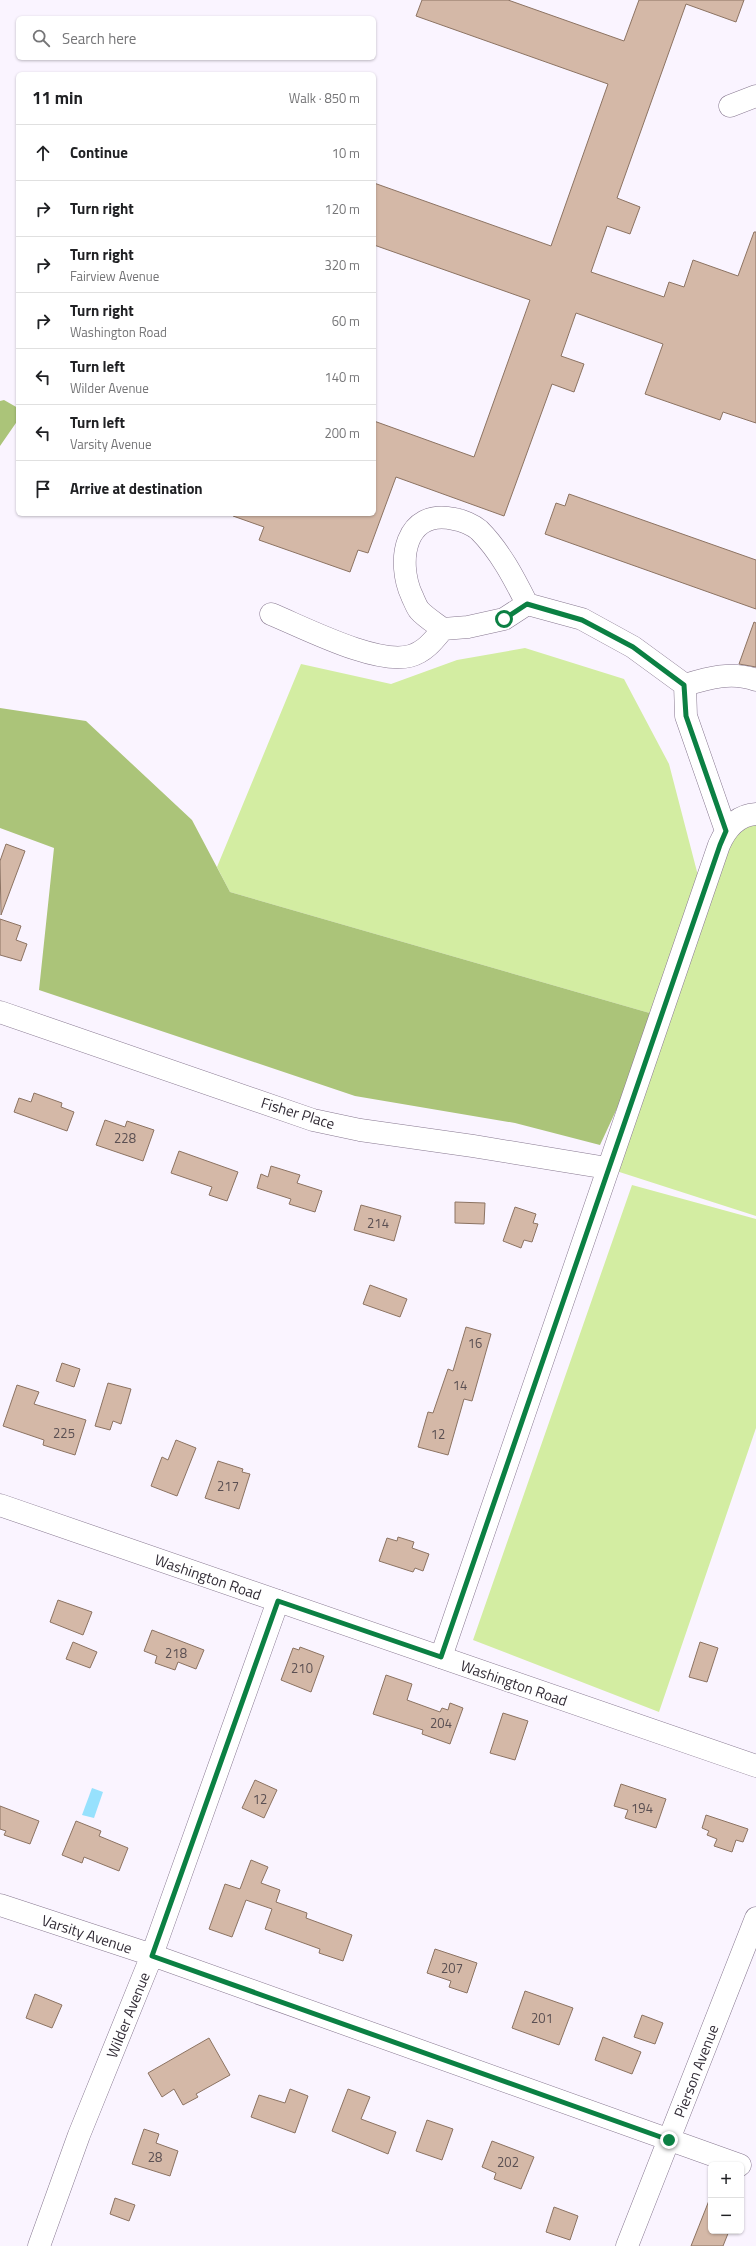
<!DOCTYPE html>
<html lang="en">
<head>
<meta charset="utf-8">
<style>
  body { margin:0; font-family:"Titillium Web",sans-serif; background:#f6f6f6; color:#202124 }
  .controls { position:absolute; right:12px; bottom:12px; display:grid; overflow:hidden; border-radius:6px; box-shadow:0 1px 3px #0004 }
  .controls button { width:36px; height:36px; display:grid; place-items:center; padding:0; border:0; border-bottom:1px solid #e0e0e0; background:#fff; color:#202124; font:20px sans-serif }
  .stop { position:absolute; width:12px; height:12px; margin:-9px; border:3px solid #0b8043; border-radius:50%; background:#fff }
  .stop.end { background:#0b8043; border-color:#fff; box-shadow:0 1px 4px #0008 }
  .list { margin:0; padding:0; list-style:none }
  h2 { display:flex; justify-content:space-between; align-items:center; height:52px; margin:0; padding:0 16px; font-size:17px }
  h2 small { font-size:13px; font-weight:400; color:#757577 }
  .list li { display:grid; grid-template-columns:26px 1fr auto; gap:12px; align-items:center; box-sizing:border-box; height:56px; padding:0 16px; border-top:1px solid #e0e0e0 }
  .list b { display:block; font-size:15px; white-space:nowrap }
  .list p { margin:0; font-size:13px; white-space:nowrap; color:#757577 }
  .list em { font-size:13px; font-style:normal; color:#757577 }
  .icon { flex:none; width:22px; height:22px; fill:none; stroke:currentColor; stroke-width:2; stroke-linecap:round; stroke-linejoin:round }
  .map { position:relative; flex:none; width:756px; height:2246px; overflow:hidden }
  .search { position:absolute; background:#fff; box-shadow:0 1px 3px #0004; left:16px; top:16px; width:360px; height:44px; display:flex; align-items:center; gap:10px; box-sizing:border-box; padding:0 14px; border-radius:6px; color:#757577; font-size:15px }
  .panel { position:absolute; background:#fff; box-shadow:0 1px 3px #0004; left:16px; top:72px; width:360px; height:444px; border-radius:6px }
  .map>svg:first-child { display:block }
</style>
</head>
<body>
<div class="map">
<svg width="756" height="2246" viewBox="0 0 756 2246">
  <rect width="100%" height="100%" fill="#faf4ff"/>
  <!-- green -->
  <path fill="#d3eda2" d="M525,648L624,679L669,764L702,891L719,845L756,814V1216L607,1168L660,1016L230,892L217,867L301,664L391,684L457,660Z
    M632,1185L756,1219V1428L659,1712L473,1640Z"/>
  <!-- forest -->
  <path fill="#abc479" d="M4,400L18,408V420L0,446V401Z
    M0,708L86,721L192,820L230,892L660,1016L600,1145L515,1123L355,1096L39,990L54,848L0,828Z"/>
  <!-- water -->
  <path fill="#97e1fd" d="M92,1788L103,1792L94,1818L82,1815Z"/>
  <!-- building -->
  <path fill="#d4b8a7" stroke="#8c7362" d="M422,0H508L624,41L639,0H744L736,22L686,4L617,198L640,207L630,234L607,226L591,272L664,297L669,282L684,287L693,260L738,276L754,232H756V423L723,412L720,420L645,394L663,344L576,313L561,356L584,364L574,392L552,384L504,516L396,477L368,553L358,550L350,572L259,540L264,527L233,516L234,514H374V421L474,457L530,300L374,245V183L551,246L608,84L416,16Z
    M569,494L756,560V609L545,534L556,503L565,506Z
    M754,622L756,623V667L739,664Z
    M6,844L25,851L1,915L0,861Z
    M0,919L21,926L16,940L27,944L21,961L0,955Z
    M34,1093L62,1103L61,1107L74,1112L67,1131L14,1112L19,1098L31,1102Z
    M105,1120L125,1127L127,1121L154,1130L143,1161L96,1145Z
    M179,1151L238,1172L227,1201L209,1195L212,1187L171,1173Z
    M271,1166L300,1175L297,1183L322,1191L315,1212L289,1204L291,1199L257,1188L261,1174L268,1177Z
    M455,1202L485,1203L484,1224L455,1223Z
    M361,1205L401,1216L394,1241L354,1230Z
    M515,1207L536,1214L533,1223L538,1224L532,1242L524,1240L521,1248L503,1241Z
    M370,1285L407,1299L400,1317L363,1304Z
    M466,1327L491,1334L472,1401L464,1399L448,1455L418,1447L428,1412L433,1413L448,1369L453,1371Z
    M62,1363L80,1369L74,1387L56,1381Z
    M108,1383L131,1389L121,1424L113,1421L110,1430L95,1426Z
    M17,1385L39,1392L34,1404L86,1420L75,1455L43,1445L44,1440L3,1426Z
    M176,1440L196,1448L177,1496L151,1486L162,1457L168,1460Z
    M218,1461L243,1469L242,1472L250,1474L239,1509L205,1498Z
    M398,1537L414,1542L412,1548L429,1554L423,1571L415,1568L413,1572L379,1561L387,1538L397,1541Z
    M58,1600L92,1612L83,1635L50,1622Z
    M152,1630L204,1650L196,1669L178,1662L175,1670L155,1663L157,1656L144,1651Z
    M73,1642L97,1652L90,1668L66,1659Z
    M700,1642L718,1648L707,1682L689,1677Z
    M300,1647L324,1656L311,1692L281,1680L293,1648L299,1650Z
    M386,1675L412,1684L407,1700L440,1712L442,1708L448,1710L450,1703L463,1708L450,1744L422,1734L423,1730L373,1714Z
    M503,1713L528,1721L515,1760L490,1753Z
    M255,1780L277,1790L264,1818L242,1808Z
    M621,1784L666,1799L656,1828L625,1818L628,1810L614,1806Z
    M0,1806L39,1821L30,1844L4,1835L6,1831L0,1829Z
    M706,1815L748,1829L743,1842L736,1840L732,1852L714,1846L717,1839L707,1835L709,1831L702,1828Z
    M76,1821L101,1831L99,1836L128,1848L119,1871L84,1857L82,1863L62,1855Z
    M251,1860L268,1867L261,1883L280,1890L276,1902L307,1913L306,1918L352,1935L343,1961L319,1953L320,1949L265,1929L272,1909L246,1900L232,1937L209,1929L225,1884L240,1889Z
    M435,1949L477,1963L467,1993L449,1987L451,1981L427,1973Z
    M525,1991L573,2008L559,2045L512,2028Z
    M35,1994L62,2005L52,2028L26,2018Z
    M642,2015L663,2023L655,2044L634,2037Z
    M603,2037L641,2052L632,2074L595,2060Z
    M209,2038L230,2075L196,2094L198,2097L183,2105L174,2089L162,2097L148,2073Z
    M290,2089L308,2096L295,2133L251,2117L259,2095L285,2103Z
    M348,2089L370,2097L361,2119L396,2132L388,2154L332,2131Z
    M427,2120L453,2129L442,2160L416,2151Z
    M144,2129L159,2134L156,2143L178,2151L170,2176L132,2164Z
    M492,2141L534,2157L521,2189L494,2179L496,2173L482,2167Z
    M115,2198L135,2205L129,2221L110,2214Z
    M710,2198L711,2231H729L723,2246H691Z
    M554,2207L578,2216L570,2240L546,2232Z"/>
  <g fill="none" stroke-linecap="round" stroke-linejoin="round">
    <!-- minor casing -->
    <g stroke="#877890" stroke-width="23">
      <path id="minor" d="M730,106L756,96
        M271,614C305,628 376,665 410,656C425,652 434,640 443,629L468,627L504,619L527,604L582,619L633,647L685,685L686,716L726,831
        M443,629C435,623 425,617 419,610C416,606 414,600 412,596C396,561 405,508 454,519C462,520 473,525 479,530C500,551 514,578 527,604
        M685,685C708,678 732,671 756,680
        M0,1012L313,1120L360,1130L473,1146L607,1168
        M441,1657L719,845C726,829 737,815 756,814
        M0,1905L152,1955L740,2165
        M39,2246L79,2135L152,1955L278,1601
        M627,2246L756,1918"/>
    </g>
    <!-- major casing -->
    <g stroke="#877890" stroke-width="23">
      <path id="major" d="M0,1505L756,1766"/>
    </g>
    <!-- minor -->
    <use href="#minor" stroke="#fff" stroke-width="22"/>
    <!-- major -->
    <use href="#major" stroke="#fff" stroke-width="22"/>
  </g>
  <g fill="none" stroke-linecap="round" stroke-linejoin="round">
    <!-- route -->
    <path stroke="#0b8043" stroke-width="5" d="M504,619L527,604L582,620L633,647L684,685L686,716L726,831L720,845L441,1657L278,1601L152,1956L669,2140"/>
  </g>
  <g text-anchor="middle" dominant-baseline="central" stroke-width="3" stroke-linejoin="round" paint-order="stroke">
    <!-- number labels -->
    <g font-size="13" fill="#5a4f52">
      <text x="125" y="1138">228</text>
      <text x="378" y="1223">214</text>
      <text x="475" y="1343">16</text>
      <text x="460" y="1385">14</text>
      <text x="64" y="1433">225</text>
      <text x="438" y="1434">12</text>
      <text x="228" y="1486">217</text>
      <text x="176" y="1653">218</text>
      <text x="302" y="1668">210</text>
      <text x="441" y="1723">204</text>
      <text x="260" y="1799">12</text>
      <text x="642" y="1808">194</text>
      <text x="452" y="1968">207</text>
      <text x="542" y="2018">201</text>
      <text x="155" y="2157">28</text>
      <text x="508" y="2162">202</text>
    </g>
    <!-- street labels -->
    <g font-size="15" fill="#322c36" stroke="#fff">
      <text transform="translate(298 1113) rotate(17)">Fisher Place</text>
      <text transform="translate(208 1577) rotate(19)">Washington Road</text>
      <text transform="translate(514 1683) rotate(19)">Washington Road</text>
      <text transform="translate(87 1934) rotate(18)">Varsity Avenue</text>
      <text transform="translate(128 2015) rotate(-68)">Wilder Avenue</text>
      <text transform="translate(696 2071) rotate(-69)">Pierson Avenue</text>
    </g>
  </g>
</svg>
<div class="controls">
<button>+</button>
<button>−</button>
</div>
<div class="stop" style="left:504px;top:619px"></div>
<div class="stop end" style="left:669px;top:2140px"></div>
<div class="search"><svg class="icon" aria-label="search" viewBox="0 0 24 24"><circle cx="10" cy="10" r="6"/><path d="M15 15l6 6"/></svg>Search here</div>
<section class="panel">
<h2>11 min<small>Walk · 850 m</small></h2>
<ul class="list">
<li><svg class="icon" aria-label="ahead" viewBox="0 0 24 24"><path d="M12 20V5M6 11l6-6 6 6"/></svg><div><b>Continue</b></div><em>10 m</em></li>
<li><svg class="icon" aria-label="right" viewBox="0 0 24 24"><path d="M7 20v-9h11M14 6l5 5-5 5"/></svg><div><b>Turn right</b></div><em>120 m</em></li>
<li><svg class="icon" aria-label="right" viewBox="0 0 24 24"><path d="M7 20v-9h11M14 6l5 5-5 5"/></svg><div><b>Turn right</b><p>Fairview Avenue</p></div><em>320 m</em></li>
<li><svg class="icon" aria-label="right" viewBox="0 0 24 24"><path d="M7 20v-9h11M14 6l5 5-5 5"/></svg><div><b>Turn right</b><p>Washington Road</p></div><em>60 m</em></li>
<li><svg class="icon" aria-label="left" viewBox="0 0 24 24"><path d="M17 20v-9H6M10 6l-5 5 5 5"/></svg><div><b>Turn left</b><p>Wilder Avenue</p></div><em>140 m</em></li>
<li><svg class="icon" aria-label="left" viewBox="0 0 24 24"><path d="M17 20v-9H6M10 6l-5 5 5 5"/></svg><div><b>Turn left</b><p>Varsity Avenue</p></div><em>200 m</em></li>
<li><svg class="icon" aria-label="arrive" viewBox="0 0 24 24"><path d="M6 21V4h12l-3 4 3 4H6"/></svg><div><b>Arrive at destination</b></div></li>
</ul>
</section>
</div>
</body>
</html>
